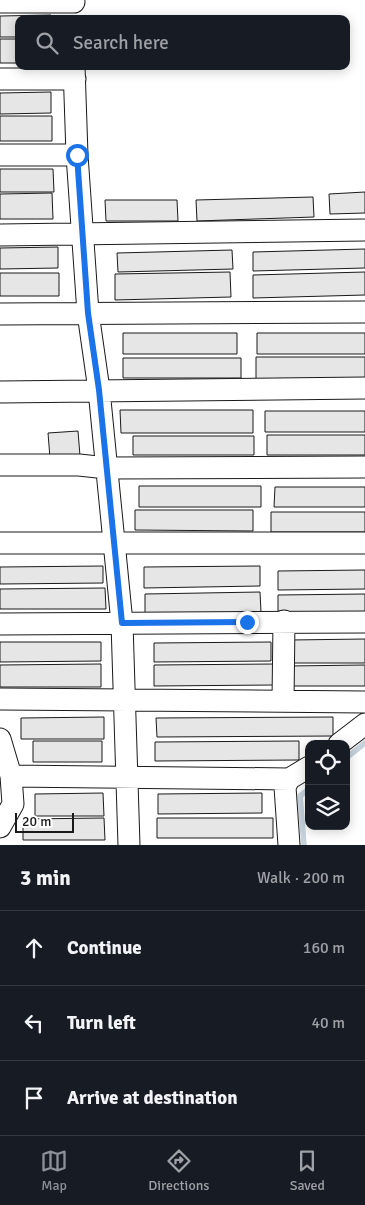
<!DOCTYPE html>
<html lang="en">
<head>
<meta charset="utf-8">
<style>
  body { margin:0; font-family:Signika,sans-serif; background:#242831; color:#f1f3f6 }
  .controls { position:absolute; right:15px; bottom:15px; display:grid; overflow:hidden; border-radius:10px; box-shadow:0 2px 12px #0003 }
  .controls button { width:45px; height:45px; display:grid; place-items:center; padding:0; border:0; border-bottom:1px solid #363941; background:#171b24; color:#f1f3f6; font:25px sans-serif }
  .scale { position:absolute; left:15px; bottom:12px; width:59px; box-sizing:border-box; padding-left:5px; border:2px solid #1a1a1a; border-top:0; font-size:14px; line-height:18px; white-space:nowrap; color:#1a1a1a; -webkit-text-stroke:4px #fff; paint-order:stroke }
  .stop { position:absolute; width:15px; height:15px; margin:-11px; border:4px solid #1a73e8; border-radius:50%; background:#fff }
  .stop.end { background:#1a73e8; border-color:#fff; box-shadow:0 1px 5px #0008 }
  .list { margin:0; padding:0; list-style:none }
  h2 { display:flex; justify-content:space-between; align-items:center; height:65px; margin:0; padding:0 20px; font-size:21px }
  h2 small { font-size:16px; font-weight:400; color:#9ea1a6 }
  .list li { display:grid; grid-template-columns:32px 1fr auto; gap:15px; align-items:center; box-sizing:border-box; height:75px; padding:0 20px; border-top:1px solid #363941 }
  .list b { display:block; font-size:19px; white-space:nowrap }
  .list em { font-size:16px; font-style:normal; color:#9ea1a6 }
  .icon { flex:none; width:28px; height:28px; fill:none; stroke:currentColor; stroke-width:2; stroke-linecap:round; stroke-linejoin:round }
  .map { position:relative; flex:none; width:365px; height:845px; overflow:hidden }
  .search { position:absolute; background:#171b24; box-shadow:0 2px 12px #0003; left:15px; right:15px; top:15px; height:55px; display:flex; align-items:center; gap:12px; box-sizing:border-box; padding:0 18px; border-radius:10px; color:#9ea1a6; font-size:19px }
  .sheet { height:290px; background:#171b24 }
  nav { display:flex; justify-content:space-around; align-items:center; box-sizing:border-box; height:70px; border-top:1px solid #363941; background:#171b24; font-size:14px; color:#9ea1a6 }
  nav a { display:grid; justify-items:center; gap:2px }
  nav .on { color:#8c9099 }
  .map>svg:first-child { display:block }
</style>
</head>
<body>
<div class="map">
<svg width="365" height="845" viewBox="0 0 365 845">
  <rect width="100%" height="100%" fill="#fff"/>
  <g fill="none" stroke-linecap="round" stroke-linejoin="round">
    <!-- stream -->
    <path stroke="#c6d2dc" stroke-width="5.5" d="M346,758L365,743
      M304,845L300,796L309,789"/>
  </g>
  <!-- building -->
  <path fill="#e6e6e6" stroke="#1a1a1a" d="M51,15V19H19V37H0V16Z
    M0,39H19V63H0Z
    M51,92V113L0,114V93Z
    M0,116H52V141H0Z
    M0,169H53L54,192H0Z
    M365,192V213L330,214L329,194Z
    M52,193L53,219H0V194Z
    M313,197L314,217L197,221L196,200Z
    M105,200H177L178,221H106Z
    M58,247V268L0,269V248Z
    M365,249V268L253,271V252Z
    M232,250L233,269L118,272L117,253Z
    M230,272L231,297L115,300V274Z
    M365,272V295L253,298V275Z
    M0,273H59V296H0Z
    M123,333H237V354H123Z
    M257,333H365V354H257Z
    M256,357H365V379H256Z
    M123,358H241V378H123Z
    M120,410H253V433H121Z
    M265,411H365V432H265Z
    M78,431L80,456L50,458L48,433Z
    M267,435H365V455H267Z
    M133,436H254V455H133Z
    M139,486H261V507H139Z
    M275,487H365V507H274Z
    M135,510H253V531L135,530Z
    M271,512H365V532H271Z
    M103,566V583L0,584V567Z
    M260,566V586L144,588V567Z
    M365,570V589L278,590V571Z
    M105,588L106,609H0V589Z
    M260,592L261,612L145,614V594Z
    M365,594V613L278,614V595Z
    M365,639V663H291L290,640Z
    M0,642H101V661L0,662Z
    M271,642V661L154,662V643Z
    M101,664V687H0V665Z
    M274,664V685L154,686V665Z
    M365,665V686H289L288,666Z
    M104,717V739H21V718Z
    M333,717V736L157,737L156,718Z
    M33,741H102V762H33Z
    M299,741V760L155,761V742Z
    M103,793L104,816H35V794Z
    M262,793V813L158,814V794Z
    M104,818L105,840H23V819Z
    M157,818H273V838H157Z"/>
  <g fill="none" stroke-linecap="round" stroke-linejoin="round">
    <!-- minor casing -->
    <g stroke="#1a1a1a" stroke-width="23">
      <path id="minor" d="M0,2H74
        M74,66L77,155L88,313L99,390L122,623L129,845
        M0,79H75
        M0,155H77
        M0,235L365,230
        M0,314L365,312
        M0,392L365,388
        M0,465H79L107,468L365,467
        M0,543H365
        M0,624L365,622
        M0,699L365,702
        M283,701L284,621
        M0,739L11,776L13,804L0,827
        M339,744L365,724
        M11,776L289,779L309,767
        M289,845L285,787L289,779"/>
    </g>
    <!-- minor -->
    <use href="#minor" stroke="#fff" stroke-width="21"/>
  </g>
  <g fill="none" stroke-linecap="round" stroke-linejoin="round">
    <!-- route -->
    <path stroke="#1a73e8" stroke-width="6" d="M77,155L88,313L99,390L122,623L247,622"/>
  </g>
</svg>
<div class="controls">
<button><svg class="icon" aria-label="locate" viewBox="0 0 24 24"><circle cx="12" cy="12" r="6"/><path d="M12 2v4M12 18v4M2 12h4M18 12h4"/></svg></button>
<button><svg class="icon" aria-label="layers" viewBox="0 0 24 24"><path d="M12 4l9 5-9 5-9-5zM3 14l9 5 9-5"/></svg></button>
</div>
<div class="scale">20 m</div>
<div class="stop" style="left:77px;top:155px"></div>
<div class="stop end" style="left:247px;top:622px"></div>
<div class="search"><svg class="icon" aria-label="search" viewBox="0 0 24 24"><circle cx="10" cy="10" r="6"/><path d="M15 15l6 6"/></svg>Search here</div>
</div>
<section class="sheet">
<h2>3 min<small>Walk · 200 m</small></h2>
<ul class="list">
<li><svg class="icon" aria-label="ahead" viewBox="0 0 24 24"><path d="M12 20V5M6 11l6-6 6 6"/></svg><div><b>Continue</b></div><em>160 m</em></li>
<li><svg class="icon" aria-label="left" viewBox="0 0 24 24"><path d="M17 20v-9H6M10 6l-5 5 5 5"/></svg><div><b>Turn left</b></div><em>40 m</em></li>
<li><svg class="icon" aria-label="arrive" viewBox="0 0 24 24"><path d="M6 21V4h12l-3 4 3 4H6"/></svg><div><b>Arrive at destination</b></div></li>
</ul>
</section>
<nav>
<a class="on"><svg class="icon" aria-label="map" viewBox="0 0 24 24"><path d="M3 6l6-2 6 2 6-2v14l-6 2-6-2-6 2zM9 4v14M15 6v14"/></svg>Map</a>
<a><svg class="icon" aria-label="directions" viewBox="0 0 24 24"><path d="M12 3l9 9-9 9-9-9zM9 14v-3h6M13 9l2 2-2 2"/></svg>Directions</a>
<a><svg class="icon" aria-label="saved" viewBox="0 0 24 24"><path d="M7 4h10v16l-5-4-5 4z"/></svg>Saved</a>
</nav>
</body>
</html>
